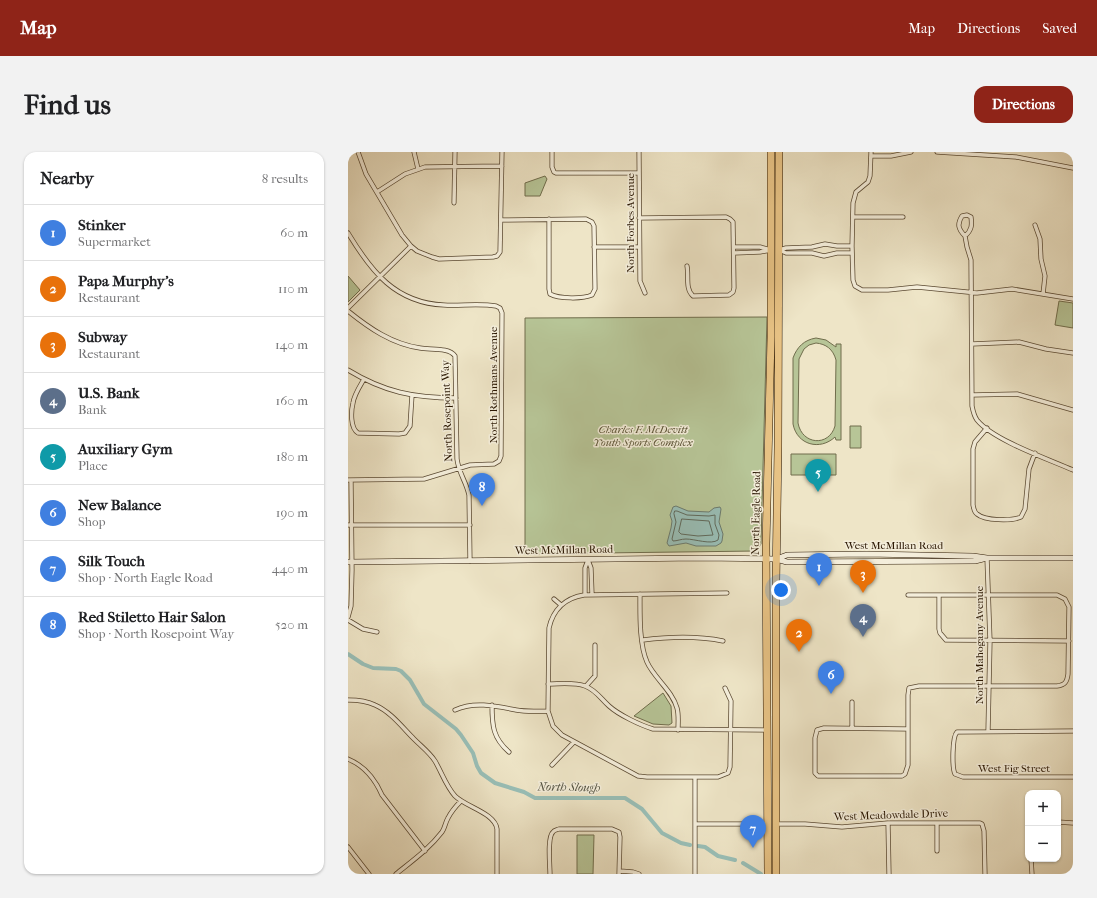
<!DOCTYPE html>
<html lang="en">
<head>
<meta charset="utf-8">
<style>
  body { margin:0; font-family:"IM FELL French Canon",serif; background:#f2f2f2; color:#202124 }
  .controls { position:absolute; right:12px; bottom:12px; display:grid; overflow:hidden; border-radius:8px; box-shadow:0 1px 3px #0004 }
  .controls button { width:36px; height:36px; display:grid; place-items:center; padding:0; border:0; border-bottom:1px solid #e0e0e0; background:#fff; color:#202124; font:20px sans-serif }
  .you { position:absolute; left:433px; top:438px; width:14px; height:14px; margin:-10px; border:3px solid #fff; border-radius:50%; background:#1a73e8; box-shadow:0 0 0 6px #1a73e833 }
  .badge { display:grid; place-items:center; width:26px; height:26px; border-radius:50%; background:#8f2418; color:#fff; font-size:13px; font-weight:700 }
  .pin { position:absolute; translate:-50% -33px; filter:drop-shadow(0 1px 2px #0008) }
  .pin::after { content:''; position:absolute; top:21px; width:14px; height:12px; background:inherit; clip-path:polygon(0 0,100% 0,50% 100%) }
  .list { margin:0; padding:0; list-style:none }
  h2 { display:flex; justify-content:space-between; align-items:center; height:52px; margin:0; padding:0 16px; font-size:17px }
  h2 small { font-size:13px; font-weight:400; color:#757577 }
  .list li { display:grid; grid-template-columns:26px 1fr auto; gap:12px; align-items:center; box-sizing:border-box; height:56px; padding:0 16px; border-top:1px solid #e0e0e0 }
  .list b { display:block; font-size:15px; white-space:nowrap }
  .list p { margin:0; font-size:13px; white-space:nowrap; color:#757577 }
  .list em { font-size:13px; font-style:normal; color:#757577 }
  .map { position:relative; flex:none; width:725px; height:722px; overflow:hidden; border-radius:12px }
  header { display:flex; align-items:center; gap:24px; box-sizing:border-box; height:56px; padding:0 20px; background:#8f2418; color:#fff }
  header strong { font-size:19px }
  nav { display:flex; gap:22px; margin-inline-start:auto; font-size:14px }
  .intro { display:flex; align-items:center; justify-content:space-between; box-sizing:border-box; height:96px; padding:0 24px }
  h1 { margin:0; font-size:28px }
  .button { padding:10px 18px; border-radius:12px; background:#8f2418; color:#fff; font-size:14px; font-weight:700 }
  main { display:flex; gap:24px; padding:0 24px }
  aside { flex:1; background:#fff; border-radius:12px; box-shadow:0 1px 3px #0004 }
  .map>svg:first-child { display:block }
</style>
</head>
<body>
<header>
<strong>Map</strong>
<nav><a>Map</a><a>Directions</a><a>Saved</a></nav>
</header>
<div class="intro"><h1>Find us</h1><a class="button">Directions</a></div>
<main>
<aside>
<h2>Nearby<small>8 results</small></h2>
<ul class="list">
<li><span class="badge" style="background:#3f7fe0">1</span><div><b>Stinker</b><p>Supermarket</p></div><em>60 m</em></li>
<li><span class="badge" style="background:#e8710a">2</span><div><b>Papa Murphy's</b><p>Restaurant</p></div><em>110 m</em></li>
<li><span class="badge" style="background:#e8710a">3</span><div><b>Subway</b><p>Restaurant</p></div><em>140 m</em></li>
<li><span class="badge" style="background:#5c6f8a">4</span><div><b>U.S. Bank</b><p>Bank</p></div><em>160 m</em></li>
<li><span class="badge" style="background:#0f9aa8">5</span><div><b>Auxiliary Gym</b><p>Place</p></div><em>180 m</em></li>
<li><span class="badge" style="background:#3f7fe0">6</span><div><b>New Balance</b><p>Shop</p></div><em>190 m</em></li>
<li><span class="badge" style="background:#3f7fe0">7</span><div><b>Silk Touch</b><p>Shop · North Eagle Road</p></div><em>440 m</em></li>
<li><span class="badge" style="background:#3f7fe0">8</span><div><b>Red Stiletto Hair Salon</b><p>Shop · North Rosepoint Way</p></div><em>520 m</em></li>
</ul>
</aside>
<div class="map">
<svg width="725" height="722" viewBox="0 0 725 722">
  <rect width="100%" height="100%" fill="#eee5c7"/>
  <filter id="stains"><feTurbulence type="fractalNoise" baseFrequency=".005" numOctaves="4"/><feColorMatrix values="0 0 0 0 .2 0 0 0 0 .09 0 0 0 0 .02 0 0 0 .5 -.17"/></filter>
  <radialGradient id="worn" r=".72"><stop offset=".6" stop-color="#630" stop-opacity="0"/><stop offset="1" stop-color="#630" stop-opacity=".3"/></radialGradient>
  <!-- green -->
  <path fill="#b7c597" stroke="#706d4c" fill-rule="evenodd" d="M197,24L199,27L192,44H177V31Z
    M0,124L12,138L0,150Z
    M711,149L725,151V176L707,173Z
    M419,165L413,392L408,399L177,402V166Z
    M468,186L478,188L488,195V192H493V288H488L487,285C472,299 449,293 445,272V206C449,195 456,188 468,186ZM468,191C478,192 485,197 488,208L487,274C481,295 454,293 450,271L451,207L456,197L461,193Z
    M502,274H513V296H502Z
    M443,302H488V323H443Z
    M315,541L323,554L324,571L321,573L305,572L286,564Z
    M229,683H246L245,722H229Z"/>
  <!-- water -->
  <path fill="#99bfb7" stroke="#6c7b6e" d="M328,354L340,359L361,360L366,356L372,355L373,357L371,370L375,382L374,389L373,391L368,394H348L338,391L321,394L319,391L323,376L324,369L322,363L325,355Z"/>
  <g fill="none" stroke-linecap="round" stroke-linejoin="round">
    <!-- shore -->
    <path stroke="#606a5c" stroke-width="1" d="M327,359H329L339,363L361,364L367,363V372L371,383L370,388C363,393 347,387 338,387C333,387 329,389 325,389L324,387L328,370L326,362Z
      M334,367L361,369L365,383L350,384L333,382L331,380Z"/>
    <!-- canal -->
    <path stroke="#99bfb7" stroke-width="4" d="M0,502L15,512L25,516L48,517L53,519L62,528L76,552L108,577L113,583L125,601L129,614L133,621L147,631L176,640L187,646H277L294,657L314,681L333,691L342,693
      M350,694L357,695L370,704L387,708
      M395,711L413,722"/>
    <!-- street casing -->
    <g stroke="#5a4932" stroke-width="5">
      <path id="street" d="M10,0L18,22L54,83L63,94L69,99L84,105L91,107L145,105L149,104L152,100L154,0
        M66,0L70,17
        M204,0V15L206,20L208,21H291
        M291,0L292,129L297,141
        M523,0L522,24L520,30L508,40L505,51L504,94L505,128L507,134L514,138H540L569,135L629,141L664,137L725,147
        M589,0L668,5L725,16
        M523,4H543L563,0
        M29,40L57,22L77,15L154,14
        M106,51L107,0
        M505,65H555
        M291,66L378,65L382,67L385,70L386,136L385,140L381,143L345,144C337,137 341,124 339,114
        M153,68L238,67L244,70L246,74L247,137L244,143C235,147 211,147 202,142L201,137V67
        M687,73L692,87L693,107L697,124L695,142
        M0,81C23,119 47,151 96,153C113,154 131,151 148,154L152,156L154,161L153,304L151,309L146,312L122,313L76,327L0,328
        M617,84C610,77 609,72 614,64L619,63L623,65C624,73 624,78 617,84L619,95L623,108L624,254C625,259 626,264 629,268C645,288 700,307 725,318
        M504,94H489L477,92L464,95L438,96L431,98L438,101H464L476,104L489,101H504
        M246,95H291
        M386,95H412L423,98L412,100L386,101
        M0,156L63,94
        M0,159C21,176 44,192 72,196C82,198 101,195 107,204L109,307C111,322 118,329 121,343L122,409
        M624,192L671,190L698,197L725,201
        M0,218C36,240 66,246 108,246
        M16,227C12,234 6,243 5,251C3,259 2,276 10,281L51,282L57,281L62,274L64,243
        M624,243L669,242L725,258
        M639,276L627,290L625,297V353C626,357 626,360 629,362C637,369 664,369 673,365L677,357L681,317L687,301
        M0,373H122
        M639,406L642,489L640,579
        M292,442C292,461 291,492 299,510C306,526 324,538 329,556C331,563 330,571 330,578
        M237,443V416L240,408L243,416L244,442
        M560,443H709L717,447L721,455L720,522C719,530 717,533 709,534H571L561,536L560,543V613L557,622L554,624H470L467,621V586L469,578L476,576L560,577
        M591,443V477L592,481L598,488L721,489
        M206,447L213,453
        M0,465L3,454L4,418L3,328
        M0,468L15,477L29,480
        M295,488C319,485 350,484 375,489
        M200,532C212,532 226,530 237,534C248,538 253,547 261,554C271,563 292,573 305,577L419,578
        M238,534L247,524V493
        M377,536L383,549L382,615L380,621L370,625H299L290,624L214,583L205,574L200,559L201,476C205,458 217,446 236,443L379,441
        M0,548C9,548 19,549 27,553C43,560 54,575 66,587C73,594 82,601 87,609C94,621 98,634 107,644C118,655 147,661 149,677V722
        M144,553C144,574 145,586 161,600
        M107,558C126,549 148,554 168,558C179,560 189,559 200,559
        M504,576V550
        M725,579L609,580C604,585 604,616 607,622L615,625H725
        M0,607C17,614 27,627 34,643L77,699
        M204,613L226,590
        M710,670L725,671
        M540,671L541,722
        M589,671V699
        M347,672H420
        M428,672H457L494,675L540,671H632L634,672L636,679L637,722
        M0,695L21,722
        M683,707L684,722
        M272,719L285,720L291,722
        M48,722C64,709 81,697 94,680C97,676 97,671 100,666C103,660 108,654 113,649
        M202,722C202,714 199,685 205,680C206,678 208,678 211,677H264L271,680L272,685L271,722
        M347,722V625"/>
    </g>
    <!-- secondary casing -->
    <g stroke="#281500" stroke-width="6">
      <path id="secondary" d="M428,407L439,403L519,402L625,404L639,406H725
        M0,410L352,406L428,407L439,410L627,409L639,406"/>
    </g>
    <!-- highway casing -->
    <g stroke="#281500" stroke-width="8">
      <path id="highway" d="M420,722L418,392L423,185V0
        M428,722V430L430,295L431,0"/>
    </g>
    <!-- street -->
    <use href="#street" stroke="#f4eedb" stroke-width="3.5"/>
    <!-- secondary -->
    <use href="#secondary" stroke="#f4eedb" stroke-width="5"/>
    <!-- highway -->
    <use href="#highway" stroke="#e7c284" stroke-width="7"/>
  </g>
  <g text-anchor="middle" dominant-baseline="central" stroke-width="3" stroke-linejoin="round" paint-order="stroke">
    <!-- street labels -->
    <g font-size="11" fill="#281500" stroke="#f4eedb">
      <text transform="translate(282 71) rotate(-90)">North Forbes Avenue</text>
      <text transform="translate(145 233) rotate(-90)">North Rothmans Avenue</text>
      <text transform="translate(99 259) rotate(-92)">North Rosepoint Way</text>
      <text transform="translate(408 361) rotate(-89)">North Eagle Road</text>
      <text x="546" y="393">West McMillan Road</text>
      <text transform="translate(216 398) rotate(-1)">West McMillan Road</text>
      <text transform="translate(631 493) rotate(-90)">North Mahogany Avenue</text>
      <text x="666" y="616">West Fig Street</text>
      <text transform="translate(543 663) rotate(-2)">West Meadowdale Drive</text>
    </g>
    <!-- park labels -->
    <g font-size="11" font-style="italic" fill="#5a5335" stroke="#f4eedb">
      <text x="295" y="277">Charles F. McDevitt<tspan x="295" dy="13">Youth Sports Complex</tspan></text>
    </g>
    <!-- water labels -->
    <g font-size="12" font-style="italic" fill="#505040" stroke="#f4eedb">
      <text transform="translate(221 635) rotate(1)">North Slough</text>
    </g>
  </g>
  <rect width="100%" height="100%" filter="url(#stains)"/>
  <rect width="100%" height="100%" fill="url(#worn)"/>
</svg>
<div class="controls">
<button>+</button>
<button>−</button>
</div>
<div class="you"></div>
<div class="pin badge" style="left:471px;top:434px;background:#3f7fe0">1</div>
<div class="pin badge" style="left:451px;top:500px;background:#e8710a">2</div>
<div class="pin badge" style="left:515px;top:441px;background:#e8710a">3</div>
<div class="pin badge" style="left:515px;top:485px;background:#5c6f8a">4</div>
<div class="pin badge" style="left:470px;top:340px;background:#0f9aa8">5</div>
<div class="pin badge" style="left:483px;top:542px;background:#3f7fe0">6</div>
<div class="pin badge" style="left:405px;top:696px;background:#3f7fe0">7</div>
<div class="pin badge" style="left:134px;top:354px;background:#3f7fe0">8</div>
</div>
</main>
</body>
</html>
